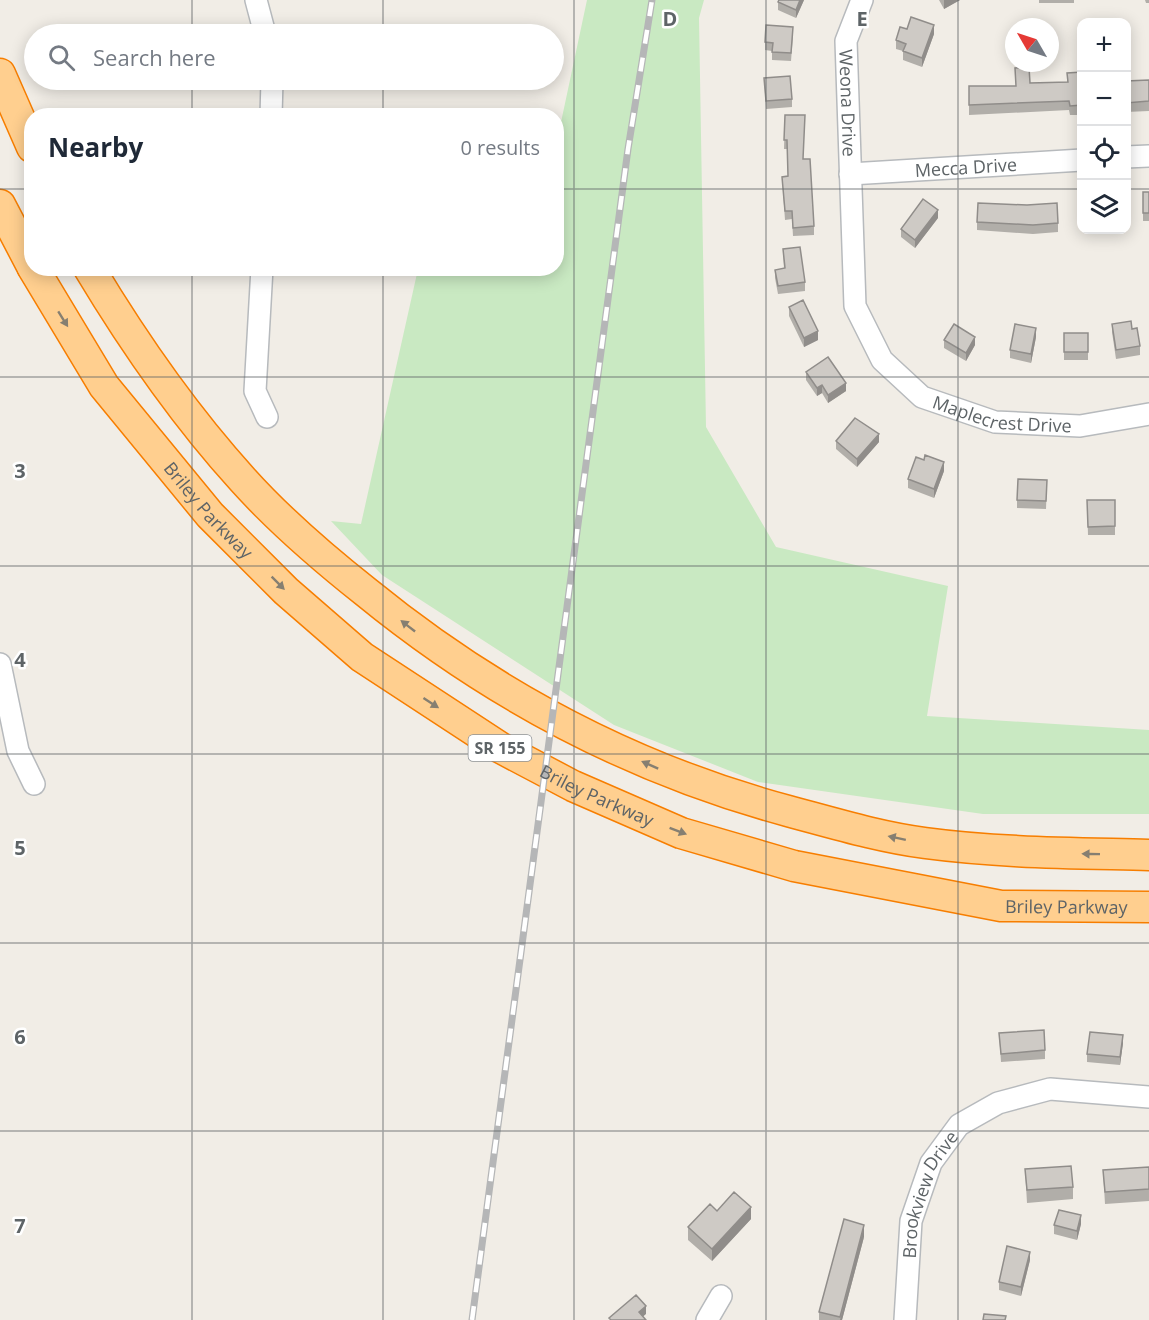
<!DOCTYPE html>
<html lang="en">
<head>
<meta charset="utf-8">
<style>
  body { margin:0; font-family:"Open Sans",sans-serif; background:#f2f2f3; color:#1f2937 }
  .controls { position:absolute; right:18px; top:18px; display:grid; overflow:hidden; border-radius:12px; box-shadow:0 3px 15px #0003 }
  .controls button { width:54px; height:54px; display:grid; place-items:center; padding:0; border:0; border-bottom:2px solid #e0e1e3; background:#fff; color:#1f2937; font:30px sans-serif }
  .compass { position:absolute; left:1005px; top:18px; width:54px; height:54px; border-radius:50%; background:#fff; box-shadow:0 3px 15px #0003; rotate:309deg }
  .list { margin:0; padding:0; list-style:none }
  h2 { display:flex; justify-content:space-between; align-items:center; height:78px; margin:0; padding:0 24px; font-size:26px }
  h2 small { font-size:20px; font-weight:400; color:#747a83 }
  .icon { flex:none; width:33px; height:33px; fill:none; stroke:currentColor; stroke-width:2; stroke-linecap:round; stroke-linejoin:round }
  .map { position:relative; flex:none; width:1149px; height:1320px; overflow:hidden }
  .search { position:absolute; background:#fff; box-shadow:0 3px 15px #0003; left:24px; top:24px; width:540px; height:66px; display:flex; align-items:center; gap:15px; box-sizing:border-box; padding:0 21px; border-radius:33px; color:#747a83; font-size:22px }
  .panel { position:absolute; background:#fff; box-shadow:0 3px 15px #0003; left:24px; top:108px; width:540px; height:168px; border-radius:24px }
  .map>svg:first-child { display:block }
</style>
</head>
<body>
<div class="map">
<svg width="1149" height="1320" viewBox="0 0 1149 1320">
  <rect width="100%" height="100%" fill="#f1ede6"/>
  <!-- green -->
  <path fill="#c9e9c2" d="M587,0H704L699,18L706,427L776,547L948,586L927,716L1149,730V814H983L758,782L614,725L382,575L331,521L361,524L418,269L556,268L557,141Z"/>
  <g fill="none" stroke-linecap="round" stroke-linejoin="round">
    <!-- minor casing -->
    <g stroke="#b7babd" stroke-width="24">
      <g id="minor">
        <path d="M256,0L265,34"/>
        <path id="s1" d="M862,0L846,41L855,306L882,360L922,397L995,422L1080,426L1149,414"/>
        <path d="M271,116L272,80"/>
        <path d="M1126,157L1149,156"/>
        <path id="s2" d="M850,174L1082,160"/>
        <path d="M262,268L255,391L267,417"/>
        <path d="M0,664L18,751L34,784"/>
        <path d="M707,1320L721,1296"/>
        <path id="s3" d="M905,1320L911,1221L931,1163L959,1125L998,1103L1050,1089L1149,1097"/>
      </g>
    </g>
    <!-- highway casing -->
    <g stroke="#f77e00" stroke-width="33">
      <g id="highway">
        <path d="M0,74L32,147"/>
        <path d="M0,205L32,266"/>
        <path id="s4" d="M33,268L104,386L210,515L286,591L362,657L501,748L573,786L681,833L794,866L1001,906L1149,907"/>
        <path d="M89,268C134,343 184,415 243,480C280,521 323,558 366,592C491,694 632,769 788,811C833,823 879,837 925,843C1000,853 1074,853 1149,855"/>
      </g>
    </g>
    <!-- minor -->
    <use href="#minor" stroke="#fff" stroke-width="21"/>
    <!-- highway -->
    <use href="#highway" stroke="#ffcf8f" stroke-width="30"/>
    <!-- rail casing -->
    <g stroke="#b5b6b7" stroke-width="7">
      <path id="rail" d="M472,1320L628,149L652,0"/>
    </g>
    <!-- rail -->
    <use href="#rail" stroke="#fff" stroke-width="4.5" stroke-dasharray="14" stroke-linecap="butt"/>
  </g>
  <!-- wall -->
  <path fill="#b1aea9" d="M804,0L796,18L778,10V2Z
    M939,0H960L944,9Z
    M1039,0H1074V3H1039Z
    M1145,0H1149V3H1146Z
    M907,29L934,34L922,67L903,60V51L896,49V40Z
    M793,35L791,61L772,60V51L765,50V42Z
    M1082,72V115H1070L1069,110L969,115V86H1015L1030,83L1067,82V73Z
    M764,78L792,99V107L766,109Z
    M1149,80V111L1126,112V81Z
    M785,115L803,159L814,226V235L793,236L792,219L785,220L782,177L788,176L787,149H784Z
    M1143,192H1149V221H1143Z
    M938,218L915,248L901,237V229Z
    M977,222L1058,223V232L1033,234L977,230Z
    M783,249L805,282V291L778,294L775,278V270L784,269Z
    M789,307L818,340L804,347L789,316Z
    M1112,324L1132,329L1140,346V355L1116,359L1112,332Z
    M1064,333H1088V360H1064Z
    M1036,337L1031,363L1010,358V350Z
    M944,340L975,345L966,361L944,348Z
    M806,372L846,391L828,403L822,393L817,396L806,380Z
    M836,441L879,442L857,467L836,449Z
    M944,471L934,498L908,488V479Z
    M1047,480L1046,509L1017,508V500Z
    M1087,500H1115V535H1088Z
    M999,1033L1045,1050V1059L1001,1062Z
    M1123,1043L1120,1065L1087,1062V1054Z
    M1149,1167V1201L1105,1204L1103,1170Z
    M1025,1169L1073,1187V1199L1027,1203Z
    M717,1211L751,1219L712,1261L688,1240V1227Z
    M1081,1224L1077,1240L1054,1234V1225Z
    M864,1237L842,1320H819V1312Z
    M1030,1260L1021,1296L999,1290V1282Z"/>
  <!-- shaded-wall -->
  <path fill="#908d8a" d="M800,0H804L796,18V10Z
    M944,0H960L944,9Z
    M934,25V34L922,67V58Z
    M938,210V218L915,248V240Z
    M1036,328V337L1031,363V354Z
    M818,331V340L804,347V338Z
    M975,337V345L966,361V353Z
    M846,383V391L828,403V395Z
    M822,385V393L817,396V388Z
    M879,434V442L857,467V459Z
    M944,462V471L934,498V489Z
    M1123,1035V1043L1120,1065V1057Z
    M751,1207V1219L712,1261V1249Z
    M1081,1215V1224L1077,1240V1231Z
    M864,1225V1237L842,1320H840Z
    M1030,1252V1260L1021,1296V1287Z
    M646,1306V1314L639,1320V1312Z"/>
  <!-- building -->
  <path fill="#cecac5" stroke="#908d8a" stroke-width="1.5" d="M779,0H800L796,10L778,2Z
    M911,17L934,25L922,58L903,51L906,44L896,40L900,27L907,29Z
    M766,25L793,27L791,53L772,52L773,43L765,42Z
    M1029,67L1030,83L1068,82L1067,73L1082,72V105L1070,106L1069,101L969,105V86H1016L1015,68Z
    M790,76L792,99L766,101L764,78Z
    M1149,80V101L1126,103V81Z
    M785,115H805L803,159H810L814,226L793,228L792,211H785L782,177L788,176L787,140H784Z
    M1143,192H1149V213H1143Z
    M923,199L938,210L915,240L901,229Z
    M978,203L1027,205L1057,203L1058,223L1033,225L977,222Z
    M800,247L805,282L778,286L775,270L785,268L783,249Z
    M803,300L818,331L804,338L789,307Z
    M1131,321L1132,329L1137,328L1140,346L1116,350L1112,324Z
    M954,324L975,337L966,353L944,340Z
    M1015,324L1036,328L1031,354L1010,350Z
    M1064,333H1088V352H1064Z
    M828,357L846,383L828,395L822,385L817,388L806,372Z
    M855,418L879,434L857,459L836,441Z
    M925,455L944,462L934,489L908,479L916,457L924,460Z
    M1018,479L1047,480L1046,501L1017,500Z
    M1087,500H1115V526L1088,527Z
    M1044,1030L1045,1050L1001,1054L999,1033Z
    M1090,1032L1123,1035L1120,1057L1087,1054Z
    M1071,1166L1073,1187L1027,1190L1025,1169Z
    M1149,1167V1189L1105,1192L1103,1170Z
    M734,1192L751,1207L712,1249L688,1227L710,1204L717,1211Z
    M1059,1210L1081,1215L1077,1231L1054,1225Z
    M844,1219L864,1225L840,1317L819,1312Z
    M1007,1246L1030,1252L1021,1287L999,1282Z
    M636,1295L646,1306L639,1312L646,1320H611L609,1318Z
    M984,1314L1006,1316L1005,1320H983Z"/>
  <!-- one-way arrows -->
  <defs><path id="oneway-solid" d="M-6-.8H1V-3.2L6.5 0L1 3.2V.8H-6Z" transform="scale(1.5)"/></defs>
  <g fill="#867f71">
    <use href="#oneway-solid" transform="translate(63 319) rotate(58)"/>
    <use href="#oneway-solid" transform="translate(278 583) rotate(45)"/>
    <use href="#oneway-solid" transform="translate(408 626) rotate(-142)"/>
    <use href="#oneway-solid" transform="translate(431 703) rotate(33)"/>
    <use href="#oneway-solid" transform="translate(650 765) rotate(-156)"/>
    <use href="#oneway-solid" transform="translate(678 831) rotate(21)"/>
    <use href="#oneway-solid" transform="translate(897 838) rotate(-168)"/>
    <use href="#oneway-solid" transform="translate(1091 854) rotate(-179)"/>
  </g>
  <!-- grid -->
  <path fill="none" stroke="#5e6467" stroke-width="1.5" stroke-opacity="0.55" d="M192,0V34M383,0V34M574,0V1320M766,0V1320M958,0V1320M192,80V116M383,80V116M0,189H32M556,189H1082M1126,189H1149M192,268V1320M383,268V1320M0,377H1149M0,566H1149M0,754H1149M0,943H1149M0,1131H1149"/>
  <g text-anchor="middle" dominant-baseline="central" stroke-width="5" stroke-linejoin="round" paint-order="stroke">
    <!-- shield labels -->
    <rect fill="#fff" stroke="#8e9295" stroke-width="1.5" x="468.5" y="735" width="63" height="26" rx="4.5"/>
    <g font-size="16" font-weight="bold" fill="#5e6467">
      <text x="500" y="748">SR 155</text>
    </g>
    <!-- street labels -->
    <g font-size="18" fill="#5e6467" stroke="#fff">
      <text stroke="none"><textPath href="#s1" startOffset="106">Weona Drive</textPath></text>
      <text stroke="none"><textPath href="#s2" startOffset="116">Mecca Drive</textPath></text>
      <text stroke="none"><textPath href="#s1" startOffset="507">Maplecrest Drive</textPath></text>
      <text stroke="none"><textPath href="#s4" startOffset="300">Briley Parkway</textPath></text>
      <text stroke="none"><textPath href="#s4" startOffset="786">Briley Parkway</textPath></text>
      <text stroke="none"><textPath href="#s4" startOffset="1272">Briley Parkway</textPath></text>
      <text stroke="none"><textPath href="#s3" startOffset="130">Brookview Drive</textPath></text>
    </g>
  </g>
  <g font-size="20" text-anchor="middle" font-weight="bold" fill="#5e6467" stroke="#fff" stroke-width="5" stroke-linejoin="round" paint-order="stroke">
    <text x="670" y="26">D</text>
    <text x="862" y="26">E</text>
    <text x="20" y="478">3</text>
    <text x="20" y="667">4</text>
    <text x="20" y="855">5</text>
    <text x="20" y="1044">6</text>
    <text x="20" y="1233">7</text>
  </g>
</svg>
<div class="controls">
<button>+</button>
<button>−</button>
<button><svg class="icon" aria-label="locate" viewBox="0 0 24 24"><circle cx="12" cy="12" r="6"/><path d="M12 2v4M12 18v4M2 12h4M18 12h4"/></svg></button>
<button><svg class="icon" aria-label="layers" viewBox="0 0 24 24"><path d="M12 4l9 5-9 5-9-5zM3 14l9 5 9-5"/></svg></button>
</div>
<svg class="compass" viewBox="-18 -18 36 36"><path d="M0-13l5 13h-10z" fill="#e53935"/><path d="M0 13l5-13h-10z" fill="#747a83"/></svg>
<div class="search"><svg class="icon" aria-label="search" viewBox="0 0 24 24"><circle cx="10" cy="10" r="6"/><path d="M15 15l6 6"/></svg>Search here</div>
<section class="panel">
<h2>Nearby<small>0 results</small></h2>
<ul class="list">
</ul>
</section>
</div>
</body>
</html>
